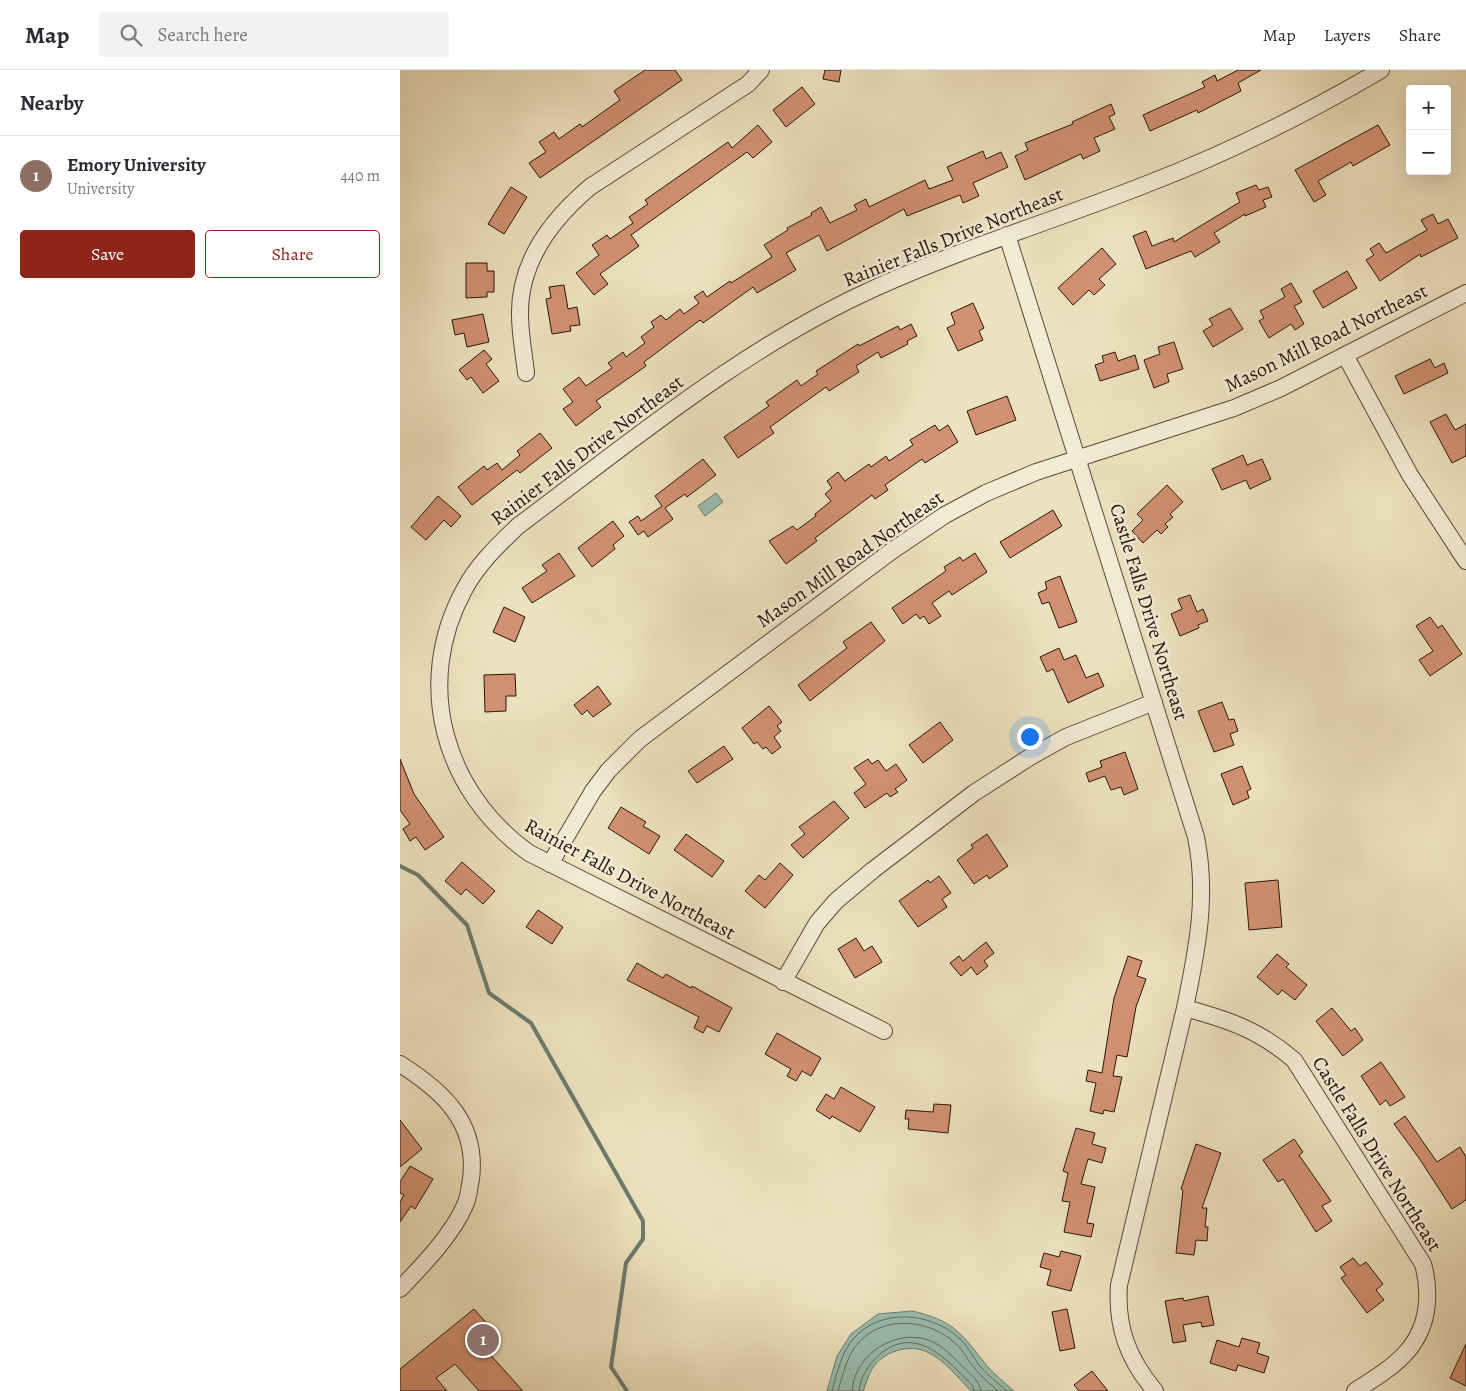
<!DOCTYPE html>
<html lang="en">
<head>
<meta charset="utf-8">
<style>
  body { margin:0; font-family:Alegreya,serif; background:#f2f2f3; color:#2b2b33 }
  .controls { position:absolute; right:15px; top:15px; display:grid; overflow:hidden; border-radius:5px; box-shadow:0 5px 20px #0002 }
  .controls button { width:45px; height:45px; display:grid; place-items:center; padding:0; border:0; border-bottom:1px solid #e1e1e2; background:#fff; color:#2b2b33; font:25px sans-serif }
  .you { position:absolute; left:629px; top:666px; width:18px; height:18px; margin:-12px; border:4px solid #fff; border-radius:50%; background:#1a73e8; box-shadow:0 0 0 8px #1a73e833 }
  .badge { display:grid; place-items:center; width:32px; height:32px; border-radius:50%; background:#8f2418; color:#fff; font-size:16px; font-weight:700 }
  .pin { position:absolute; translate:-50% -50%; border:2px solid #fff; box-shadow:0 1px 5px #0006 }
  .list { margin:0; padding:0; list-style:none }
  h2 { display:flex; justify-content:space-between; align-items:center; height:65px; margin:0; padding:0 20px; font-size:21px }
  h2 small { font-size:16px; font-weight:400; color:#7c7c81 }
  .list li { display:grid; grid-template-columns:32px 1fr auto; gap:15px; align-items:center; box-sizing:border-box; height:80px; padding:0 20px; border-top:1px solid #e1e1e2 }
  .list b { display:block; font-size:19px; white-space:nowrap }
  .list p { margin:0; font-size:16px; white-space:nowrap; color:#7c7c81 }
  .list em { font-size:16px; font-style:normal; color:#7c7c81 }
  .actions { display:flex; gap:10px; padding:15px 20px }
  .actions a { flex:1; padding:11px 0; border:1px solid #8f2418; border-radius:5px; text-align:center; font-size:18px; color:#8f2418 }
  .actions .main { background:#8f2418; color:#fff }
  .icon { flex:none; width:28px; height:28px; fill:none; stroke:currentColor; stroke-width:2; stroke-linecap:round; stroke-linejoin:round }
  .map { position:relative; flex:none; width:1066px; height:1321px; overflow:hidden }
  header { display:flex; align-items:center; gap:30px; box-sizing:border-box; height:70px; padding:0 25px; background:#fff; border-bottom:1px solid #e1e1e2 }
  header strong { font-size:24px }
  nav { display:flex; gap:28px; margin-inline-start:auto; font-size:18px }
  .search { width:350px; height:45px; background:#f2f2f3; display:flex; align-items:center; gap:12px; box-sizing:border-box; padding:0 18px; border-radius:5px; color:#7c7c81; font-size:19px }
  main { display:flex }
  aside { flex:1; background:#fff }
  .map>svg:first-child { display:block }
</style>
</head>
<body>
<header>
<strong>Map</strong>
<div class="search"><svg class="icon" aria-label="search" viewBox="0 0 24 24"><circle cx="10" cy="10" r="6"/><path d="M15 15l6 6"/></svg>Search here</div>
<nav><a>Map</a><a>Layers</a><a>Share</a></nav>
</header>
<main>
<aside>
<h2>Nearby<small></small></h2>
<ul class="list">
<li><span class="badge" style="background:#8d6e63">1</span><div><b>Emory University</b><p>University</p></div><em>440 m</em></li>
</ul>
<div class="actions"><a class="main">Save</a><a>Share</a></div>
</aside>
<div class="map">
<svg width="1066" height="1321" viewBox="0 0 1066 1321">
  <rect width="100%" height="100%" fill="#ede2bf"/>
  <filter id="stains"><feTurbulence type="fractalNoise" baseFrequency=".004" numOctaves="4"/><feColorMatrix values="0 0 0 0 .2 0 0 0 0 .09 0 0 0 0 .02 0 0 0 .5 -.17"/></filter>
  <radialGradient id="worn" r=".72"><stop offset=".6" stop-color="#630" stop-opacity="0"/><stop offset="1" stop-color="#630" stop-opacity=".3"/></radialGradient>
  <!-- water -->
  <path fill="#99beaf" stroke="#6c7b6d" d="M316,423L323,432L305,446L298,436Z
    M512,1241C551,1250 560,1261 583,1291C591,1302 604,1312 614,1321H571C558,1308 545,1290 527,1282C509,1273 482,1282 472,1299C468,1306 466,1314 463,1321H427L437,1286L451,1264L478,1244Z"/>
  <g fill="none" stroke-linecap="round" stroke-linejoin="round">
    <!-- shore -->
    <path stroke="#616a5d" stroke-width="1" d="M432,1321C437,1303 441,1283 454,1268C481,1238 529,1242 558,1267C567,1275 572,1285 579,1295C586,1304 598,1313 607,1321
      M438,1321C443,1304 447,1285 459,1272C484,1245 529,1249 555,1273C564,1281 568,1291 576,1300C582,1308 591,1314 598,1321
      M452,1321C454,1284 497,1257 531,1271C543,1276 554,1288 563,1297C570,1304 580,1311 581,1321
      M459,1321C460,1307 469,1294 479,1285C516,1253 547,1290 573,1316L574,1321"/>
    <!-- stream -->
    <path stroke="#6c7b6d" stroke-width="4" d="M0,796L18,805L67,855L89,923L131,953L243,1151V1169L226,1193L211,1297L227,1321"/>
  </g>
  <!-- building -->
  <path fill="#d29172" stroke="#29160b" d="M245,0H275L282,10L140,108L129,93L146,82L139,72L154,62L159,69L180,54L182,57L220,30L214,21Z
    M425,0H441L439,12L423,9Z
    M838,0H861L838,13L841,21L798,43L797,40L750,61L743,45L805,17L802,12L815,5L817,11Z
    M402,17L415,34L386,57L373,40Z
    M711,34L715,44L709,47L715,59L694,68L700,81L683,89L681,84L625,110L615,86L628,80L625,73L673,54L672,52Z
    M358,55L372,72L353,88L347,82L231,165L239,176L200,204L208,214L194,225L176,203L199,185L192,175L207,165L210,169L233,153L229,147L248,134L245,130L328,72L332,78Z
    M978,55L990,75L953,96L951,92L918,111L926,125L914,132L895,100Z
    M583,81L586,89L601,82L608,97L573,113L579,126L563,133L560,125L507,146L504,139L427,181L419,165L386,183L396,200L357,223L353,217L303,253L300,250L244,292L246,296L196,331L201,337L176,356L163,339L173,332L163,319L179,307L186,316L212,298L208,293L223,282L226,287L245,273L241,267L254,257L251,252L261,245L266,250L280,239L284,244L299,233L294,227L303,221L307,227L330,211L331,213L372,187L364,175L388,160L387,158L412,145L411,143L421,137L430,153L457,140L454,135L466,129L469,137L525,110L529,119L553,110L547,97Z
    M856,115L859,120L868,117L872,127L863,130L866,137L845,146V144L814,163L820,172L795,187L791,181L746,199L733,166L746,161L752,176L773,168L774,172L840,132L836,123Z
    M111,117L127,127L104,164L88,154Z
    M1033,144L1038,154L1048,149L1058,168L1021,187L1020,184L980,211L966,190L974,185L970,179L979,173L986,183L1027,160L1021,150Z
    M702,178L716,194L699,209L705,215L694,225L689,220L673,235L658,218Z
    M66,193H87V201H94V222H87V227L66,228Z
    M947,201L957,218L923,238L913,221Z
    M891,213L902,232L894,236L904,254L895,260L891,254L869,268L859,251L864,248L860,241L885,227L881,219Z
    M164,215L168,239L177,237L180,255L170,256L171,261L152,264L146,229L151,228L149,217Z
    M573,233L584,258L579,261L583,270L558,281L547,258L555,254L551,243Z
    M830,238L843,259L813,277L803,261L813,255L809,249Z
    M83,244L89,272L67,277L64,263L55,265L52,250Z
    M511,254L517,266L507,271L508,274L481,288L478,282L456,296L459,302L429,321L426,317L370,357L374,363L338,388L324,367L369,336L366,332L397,310L401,316L418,304L416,301L458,274L459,276L498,256L500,260Z
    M774,272L783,299L767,304L769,312L754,318L744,290L760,284L758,277Z
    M84,280L92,289L86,294L99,311L83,323L71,307L67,310L59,300Z
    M715,282L718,291L735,285L739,299L700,311L695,295L704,292L702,286Z
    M1030,289L1035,298L1044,293L1048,303L1004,324L995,306Z
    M607,326L616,350L576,365L567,341Z
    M1046,344L1055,360L1066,354V386L1052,393L1030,352Z
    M535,355L539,361L548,355L558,372L525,393L522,389L485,415L488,420L475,429L472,425L415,468L417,471L386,494L369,471L393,456L397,460L416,446L415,444L431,431L425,424L432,418L427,411L438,402L445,411L469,394L471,397L486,386L489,391L513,375L510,370Z
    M140,363L152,378L120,403L117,400L72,435L58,417L84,396L87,400L97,393L102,400L120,385L117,381Z
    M843,385L847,395L862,389L871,409L850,419L846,410L822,420L812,399Z
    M303,389L316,405L287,427L285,424L265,438L273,449L248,467L244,461L238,465L229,452L238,446L241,451L262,436L255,426Z
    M767,415L783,432L770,444L773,447L765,454L768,457L761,464L757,460L743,473L732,461L743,450L737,444Z
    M38,426L61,446L51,457L44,450L26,470L11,457Z
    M653,440L662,456L610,488L600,472Z
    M213,451L224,466L213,475L215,479L192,497L178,478Z
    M159,483L175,506L132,533L122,518L147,501L142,495Z
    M575,483L587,502L552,525L549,521L532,533L541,546L529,554L524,546L520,549L516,544L503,554L492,538L546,501L544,497L560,487L563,491Z
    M660,506L677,552L659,558L649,532L642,534L638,523L647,519L645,512Z
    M790,525L797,542L803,539L808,551L798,555L799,558L780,566L771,544L782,539L778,529Z
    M104,537L125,547L115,572L93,562Z
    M1030,547L1038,558L1042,555L1062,584L1030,606L1019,590L1033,581L1016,556Z
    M471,552L485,571L410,631L398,615L447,578L443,572Z
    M659,578L664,590L676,585L686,608L698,603L704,616L668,633L653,599L647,602L640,587Z
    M115,604L116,626H106V641L85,642L84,605Z
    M198,616L211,634L193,647L187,640L182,645L174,635Z
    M822,632L829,650L834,649L838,661L830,664L834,675L814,682L798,641Z
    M369,636L382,652L377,656L381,661L374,667L381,677L372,684L366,677L363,679L357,672L354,674L342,658Z
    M540,652L553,670L523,693L509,675Z
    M324,676L333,689L297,713L288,701Z
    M725,682L738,719L724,725L721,717L711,720L705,706L689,712L686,703L702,697L700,691Z
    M0,689L14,724L44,767L25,780L16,767L10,771L3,759L10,754L0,740Z
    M468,689L472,694L478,690L486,701L496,694L507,710L495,719L498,722L490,727L487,723L465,738L454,723L466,714L454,698Z
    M842,696L851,719L847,721L849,728L833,735L821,704Z
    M434,731L449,748L403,788L391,775L405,764L399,757Z
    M221,737L246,752L243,756L260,766L249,784L208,758Z
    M286,764L324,791L312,807L274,780Z
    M587,764L608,796L589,809L587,805L574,814L557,790L573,778L571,775Z
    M62,792L95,821L83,834L66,819L61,825L45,811Z
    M380,793L393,805L365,838L345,821L359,805L365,810Z
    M539,806L551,823L542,829L547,837L518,857L499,831L528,810L530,813Z
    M878,810L882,857L849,860L845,813Z
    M138,840L163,857L152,874L126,857Z
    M456,868L464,881L472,876L482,892L455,908L438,879Z
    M586,872L594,883L584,891L588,896L577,905L571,897L561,906L550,893L559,886L563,891Z
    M877,884L889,894L886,897L907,915L895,930L882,920L878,925L857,907Z
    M728,886L742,891L737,906L746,909L736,937L727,987L717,985L713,1006L722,1007L714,1042L704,1040L703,1044L690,1041L696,1013L686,1011L688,1000L702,1003L714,928Z
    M237,893L263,908L266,904L291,918L292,916L332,938L319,962L307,956L303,963L294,958L299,947L227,910Z
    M932,938L951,961L955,958L963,970L943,986L916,951Z
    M377,963L421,988L411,1006L402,1001L396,1011L387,1006L391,999L365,984Z
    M981,992L1005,1027L990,1036L986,1030L980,1035L961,1006Z
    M441,1017L475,1037L460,1062L432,1046L430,1049L416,1040L426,1024L434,1029Z
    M534,1034L551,1035L548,1063L508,1059L509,1049H505L506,1040L533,1042Z
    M1005,1046L1037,1092L1060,1077L1066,1087V1130L1052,1139L1019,1088L994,1054Z
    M0,1050L22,1079L0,1097Z
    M676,1058L695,1063L692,1074L706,1078L702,1093L688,1089L681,1114L695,1117L687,1153L694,1154L691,1167L664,1162L670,1132L662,1131L668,1103L663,1101Z
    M894,1069L903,1082L899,1085L931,1131L922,1136L932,1151L916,1162L883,1109L878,1112L863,1090Z
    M796,1074L821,1083L802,1138H807L805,1157H808L807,1171L796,1170L794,1185L776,1183L783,1120L781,1119Z
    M10,1096L33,1109L15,1139L11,1136L0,1152V1132L4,1125L0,1123V1112Z
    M661,1181L681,1186L671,1221L647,1215L651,1200L640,1197L644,1183L659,1187Z
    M953,1188L960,1196L966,1192L983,1214L976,1220L984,1230L967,1243L941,1208L946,1205L940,1197Z
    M808,1226L814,1255L802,1257L801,1252L783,1255L786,1271L773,1273L765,1231L783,1228L784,1231Z
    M74,1239L91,1258L86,1262L88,1264L77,1270L123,1321H79L55,1294L36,1308L47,1321H0V1299Z
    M667,1239L675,1278L660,1281L652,1242Z
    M842,1268L860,1273L857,1283L869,1287L864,1303L838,1295L836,1301L810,1293L817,1270L839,1277Z
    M1066,1274V1316L1050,1308Z
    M692,1301L708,1321H679L674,1315Z"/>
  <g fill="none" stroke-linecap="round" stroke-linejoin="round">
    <!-- minor casing -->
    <g stroke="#5a4938" stroke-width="18">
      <path id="minor" d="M607,165L796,767C808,826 797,880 785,938
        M945,285L1010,405L1066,491
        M126,303C124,284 120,264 120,245C119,192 151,150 190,117L348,14L361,0
        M150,794L193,721L208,701L240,669L493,480L545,445L586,423L636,402L834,338L881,318L1066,223
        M383,912L417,853L436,831L473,800L574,723L630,687L666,667L754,632
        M484,961L129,783C44,722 13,614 64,520C77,495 98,475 118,456C232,371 344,277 475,218C563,178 656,150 747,114C828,83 906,44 981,0
        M0,994C43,1021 78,1053 71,1109C69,1118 69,1127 65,1135C53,1164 22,1196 0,1219
        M755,1321C728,1289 716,1257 719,1215L785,938C829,950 859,960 894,990L1023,1194C1027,1208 1028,1218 1027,1232C1024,1279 991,1298 955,1321"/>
    </g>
    <!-- minor -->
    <use href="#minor" stroke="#f3ecd5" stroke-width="16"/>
  </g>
  <g text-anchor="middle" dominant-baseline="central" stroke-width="5" stroke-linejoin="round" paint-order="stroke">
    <!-- street labels -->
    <g font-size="20" fill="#29160b" stroke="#f3ecd5">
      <text transform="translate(553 167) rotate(-22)">Rainier Falls Drive Northeast</text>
      <text transform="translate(926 268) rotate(-26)">Mason Mill Road Northeast</text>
      <text transform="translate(187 380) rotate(-37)">Rainier Falls Drive Northeast</text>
      <text transform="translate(450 489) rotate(-35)">Mason Mill Road Northeast</text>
      <text transform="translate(749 542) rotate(73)">Castle Falls Drive Northeast</text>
      <text transform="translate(230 809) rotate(28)">Rainier Falls Drive Northeast</text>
      <text transform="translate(977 1084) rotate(58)">Castle Falls Drive Northeast</text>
    </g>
  </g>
  <rect width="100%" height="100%" filter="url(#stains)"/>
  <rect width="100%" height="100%" fill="url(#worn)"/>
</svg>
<div class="controls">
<button>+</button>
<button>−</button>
</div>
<div class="you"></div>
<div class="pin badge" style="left:83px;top:1270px;background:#8d6e63">1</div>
</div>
</main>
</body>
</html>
